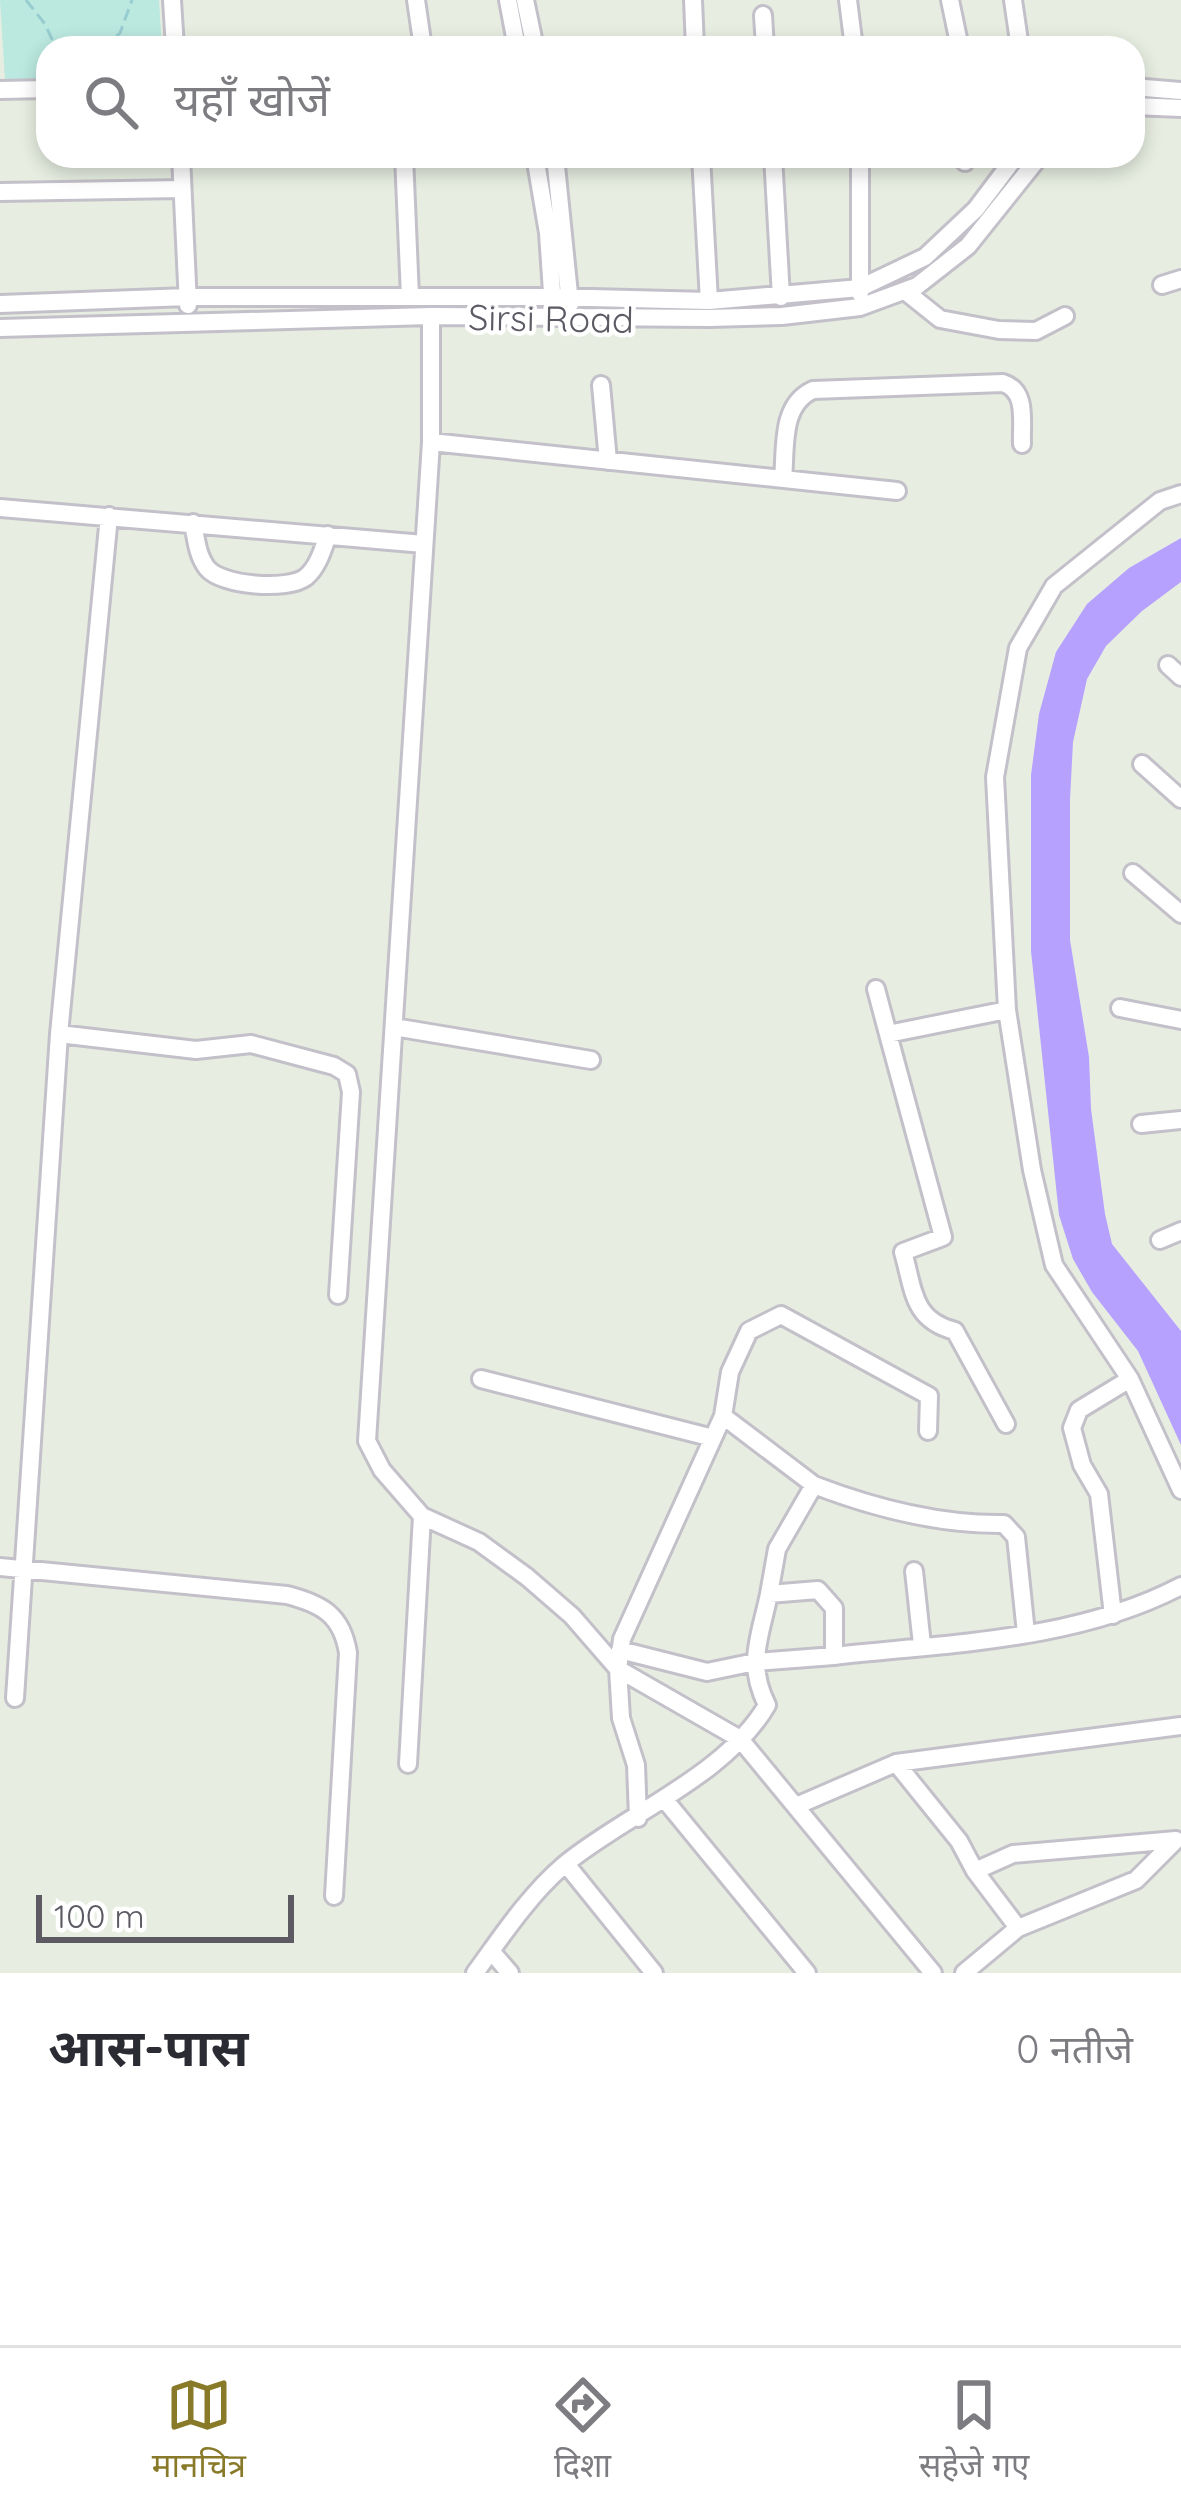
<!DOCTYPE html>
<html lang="hi">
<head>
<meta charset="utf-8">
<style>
  body { margin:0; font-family:Quicksand,"Noto Sans Devanagari",sans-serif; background:#f2f2f3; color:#2b2b33 }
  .scale { position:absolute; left:36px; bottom:30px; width:258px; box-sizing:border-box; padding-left:12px; border:6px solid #5d5a64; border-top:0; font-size:33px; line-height:42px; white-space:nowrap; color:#5d5a64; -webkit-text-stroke:9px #fff; paint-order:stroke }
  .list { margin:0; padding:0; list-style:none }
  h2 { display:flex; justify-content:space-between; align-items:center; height:156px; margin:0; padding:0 48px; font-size:51px }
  h2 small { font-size:39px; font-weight:400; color:#7c7c81 }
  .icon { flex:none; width:66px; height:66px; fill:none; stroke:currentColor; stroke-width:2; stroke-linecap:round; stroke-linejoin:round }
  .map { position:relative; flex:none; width:1181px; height:1973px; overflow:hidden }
  .search { position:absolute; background:#fff; box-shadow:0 6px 18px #0003; left:36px; right:36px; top:36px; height:132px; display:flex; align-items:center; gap:30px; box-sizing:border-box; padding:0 42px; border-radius:36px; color:#7c7c81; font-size:45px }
  .sheet { height:372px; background:#fff }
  nav { display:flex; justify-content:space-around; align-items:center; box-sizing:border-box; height:168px; border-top:3px solid #e1e1e2; background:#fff; font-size:33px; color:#7c7c81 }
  nav a { display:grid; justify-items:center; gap:6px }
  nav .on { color:#887a29 }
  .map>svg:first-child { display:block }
</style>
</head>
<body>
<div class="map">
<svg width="1181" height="1973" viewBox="0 0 1181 1973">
  <rect width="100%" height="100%" fill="#e7eee1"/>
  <!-- green -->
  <path fill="#bbe9df" d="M0,0H159L162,48H48V79L5,80Z"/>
  <!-- water -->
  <path fill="#b6a1ff" d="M1181,538V582L1142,611L1106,646L1087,679L1073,742L1070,800V940L1089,1057L1091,1109L1105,1214L1112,1244L1181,1331V1445L1138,1351L1092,1292L1073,1259L1059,1215L1031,951V775L1039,714L1056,652L1087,604L1129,568Z"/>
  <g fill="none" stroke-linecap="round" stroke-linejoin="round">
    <!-- minor casing -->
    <g stroke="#c4c0c9" stroke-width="22">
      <path id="minor" d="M172,0L175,48
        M416,0L423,48
        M508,0L517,48
        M525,0L535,48
        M693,0L695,48
        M848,0L854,48
        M950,0L960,48
        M1013,0L1020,48
        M763,15L765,48
        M1133,87L1181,91
        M0,90L48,89
        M1133,106L1181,108
        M181,156L188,305
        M404,156L410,297
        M535,156L548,233L553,307
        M555,156L570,304
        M701,156L709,301
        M773,156L781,297
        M965,162V156
        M0,192L182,189
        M1162,285L1181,279
        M905,291L940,319L999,330L1036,331L1065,316
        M860,293V156
        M0,304L188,297H552L709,301L860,288L925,257L976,209L1016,156
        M431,316V442L367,1441L382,1470L422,1516L479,1542L527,1577L572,1616L618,1669L621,1718L636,1765L638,1818
        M0,328L431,316L709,318L782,316L860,307L917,286L968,246L1040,156
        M601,385L608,461
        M431,442L897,491
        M783,479C786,448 780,405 813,390L1003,383C1028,391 1021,422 1022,444
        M1181,494L1160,501L1054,586L1018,648L995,777L1007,1010L1032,1170L1054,1265L1130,1379L1181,1490
        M0,508L424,544
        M193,523C196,538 197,555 207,568C221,586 288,591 306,577C318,567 323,549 328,535
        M1168,665L1181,677
        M1142,764L1181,799
        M1133,873L1181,914
        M876,989L888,1034
        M1120,1008L1181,1020
        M394,1027L591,1060
        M59,1034L196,1050L251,1044L334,1066L347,1074L351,1092L338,1295
        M1141,1124L1181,1120
        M1160,1240L1181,1231
        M481,1379L713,1438
        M723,1416L730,1372L749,1331L781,1315L929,1396L928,1431
        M1006,1424L955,1331C912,1320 914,1290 903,1252L943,1237L888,1034L1007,1010
        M814,1485C874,1508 939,1525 1004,1524L1016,1537L1026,1633
        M0,1567L287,1595C322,1604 342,1615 348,1653L334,1896
        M914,1571L922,1645
        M769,1594L777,1549L814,1485L723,1416L622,1639L618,1669L740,1739L933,1973
        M1113,1615L1099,1494L1082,1465L1072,1428L1079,1410L1130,1379
        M834,1656C949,1643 1076,1641 1181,1586
        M15,1698L59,1034L109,516
        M896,1763L959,1841L975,1871L1018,1928L964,1973
        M408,1764L422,1516
        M665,1800L807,1973
        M796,1806L896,1763L1181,1726
        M566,1864L654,1973
        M975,1871L1013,1854L1176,1840L1136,1880L1018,1928
        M491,1951L510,1973
        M475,1973C502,1936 529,1895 564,1865C624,1815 726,1776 767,1705C746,1663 760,1638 769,1594L818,1590L834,1608V1656L755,1662L707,1672L620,1650"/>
    </g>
    <!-- path -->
    <path stroke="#97ccd0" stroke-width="3" stroke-dasharray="12 6" stroke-linecap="butt" d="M26,0L45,24L56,48
      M103,48L120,33L132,0"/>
    <!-- minor -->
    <use href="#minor" stroke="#fff" stroke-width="16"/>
  </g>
  <g text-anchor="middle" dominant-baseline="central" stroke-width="9" stroke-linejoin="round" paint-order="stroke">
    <!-- street labels -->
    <g font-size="36" fill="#5d5a64" stroke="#fff">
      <text transform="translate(551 318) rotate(1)">Sirsi Road</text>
    </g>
  </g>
</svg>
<div class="scale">100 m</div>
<div class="search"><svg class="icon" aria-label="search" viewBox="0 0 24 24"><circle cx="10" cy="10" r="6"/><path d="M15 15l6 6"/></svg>यहाँ खोजें</div>
</div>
<section class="sheet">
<h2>आस-पास<small>0 नतीजे</small></h2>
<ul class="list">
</ul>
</section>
<nav>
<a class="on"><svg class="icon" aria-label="map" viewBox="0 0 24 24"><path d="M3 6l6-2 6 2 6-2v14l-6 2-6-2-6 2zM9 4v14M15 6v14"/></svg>मानचित्र</a>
<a><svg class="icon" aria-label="directions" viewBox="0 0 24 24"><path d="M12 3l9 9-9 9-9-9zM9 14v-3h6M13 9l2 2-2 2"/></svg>दिशा</a>
<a><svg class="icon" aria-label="saved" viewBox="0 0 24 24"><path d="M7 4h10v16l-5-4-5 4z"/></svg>सहेजे गए</a>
</nav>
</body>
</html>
